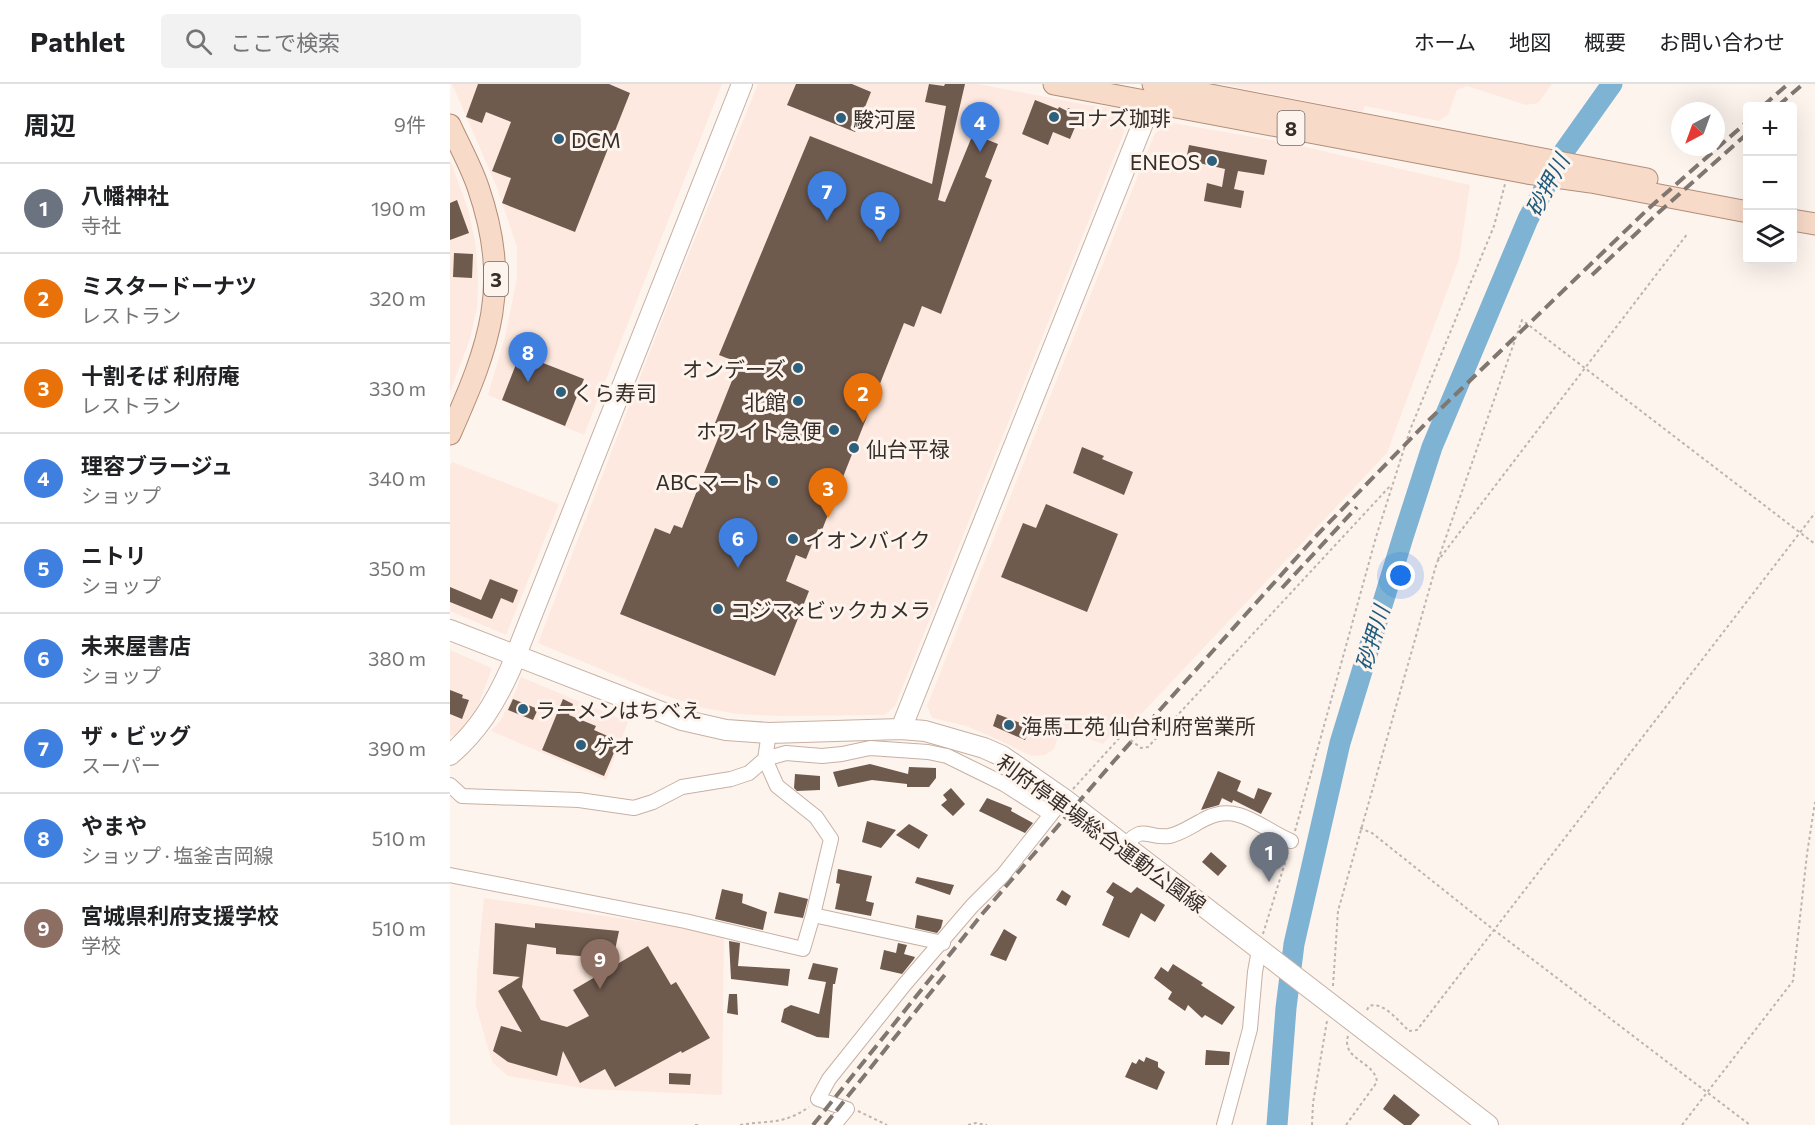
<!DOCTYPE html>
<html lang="ja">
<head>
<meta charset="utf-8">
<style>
  body { margin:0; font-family:Commissioner,"Noto Sans JP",sans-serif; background:#f2f2f2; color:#202124 }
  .controls { position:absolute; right:18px; top:18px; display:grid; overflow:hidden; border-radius:6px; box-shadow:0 6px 24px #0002 }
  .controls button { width:54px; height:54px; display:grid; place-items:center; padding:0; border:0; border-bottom:2px solid #e0e0e0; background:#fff; color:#202124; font:30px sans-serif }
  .compass { position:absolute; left:1221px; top:18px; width:54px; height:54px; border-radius:50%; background:#fff; box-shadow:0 6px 24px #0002; rotate:221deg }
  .you { position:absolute; left:951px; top:492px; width:21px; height:21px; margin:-15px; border:4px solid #fff; border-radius:50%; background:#1a73e8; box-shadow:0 0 0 9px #1a73e833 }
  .badge { display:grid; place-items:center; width:39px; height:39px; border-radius:50%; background:#b45309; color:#fff; font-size:20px; font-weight:700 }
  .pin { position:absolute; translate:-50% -50px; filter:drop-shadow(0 2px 3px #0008) }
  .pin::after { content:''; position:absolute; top:32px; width:21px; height:18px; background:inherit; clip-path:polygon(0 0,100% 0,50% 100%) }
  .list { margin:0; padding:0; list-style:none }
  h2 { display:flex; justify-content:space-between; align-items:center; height:78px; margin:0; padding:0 24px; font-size:26px }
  h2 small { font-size:20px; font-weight:400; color:#757577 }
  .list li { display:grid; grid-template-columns:39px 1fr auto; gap:18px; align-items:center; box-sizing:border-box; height:90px; padding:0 24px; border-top:2px solid #e0e0e0 }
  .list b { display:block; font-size:22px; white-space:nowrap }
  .list p { margin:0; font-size:20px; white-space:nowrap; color:#757577 }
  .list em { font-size:20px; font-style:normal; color:#757577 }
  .icon { flex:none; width:33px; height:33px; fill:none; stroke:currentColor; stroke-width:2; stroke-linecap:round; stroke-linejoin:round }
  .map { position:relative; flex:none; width:1365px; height:1041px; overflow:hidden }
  header { display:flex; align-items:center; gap:36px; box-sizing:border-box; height:84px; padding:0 30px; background:#fff; border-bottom:2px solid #e0e0e0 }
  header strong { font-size:28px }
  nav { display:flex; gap:33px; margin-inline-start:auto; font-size:21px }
  .search { width:420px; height:54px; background:#f2f2f2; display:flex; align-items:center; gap:15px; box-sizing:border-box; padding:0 21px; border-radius:6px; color:#757577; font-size:22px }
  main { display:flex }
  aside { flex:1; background:#fff }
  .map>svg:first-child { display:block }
</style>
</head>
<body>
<header>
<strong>Pathlet</strong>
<div class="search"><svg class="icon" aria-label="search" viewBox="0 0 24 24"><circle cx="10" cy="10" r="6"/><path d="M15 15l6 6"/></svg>ここで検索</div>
<nav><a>ホーム</a><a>地図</a><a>概要</a><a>お問い合わせ</a></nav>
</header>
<main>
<aside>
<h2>周辺<small>9件</small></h2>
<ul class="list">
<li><span class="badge" style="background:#6b7280">1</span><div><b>八幡神社</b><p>寺社</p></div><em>190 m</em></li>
<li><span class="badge" style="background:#e8710a">2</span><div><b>ミスタードーナツ</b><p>レストラン</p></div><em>320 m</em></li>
<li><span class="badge" style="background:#e8710a">3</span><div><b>十割そば 利府庵</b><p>レストラン</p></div><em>330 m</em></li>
<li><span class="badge" style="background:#3f7fe0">4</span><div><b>理容ブラージュ</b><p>ショップ</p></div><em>340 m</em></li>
<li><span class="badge" style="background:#3f7fe0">5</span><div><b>ニトリ</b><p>ショップ</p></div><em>350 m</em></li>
<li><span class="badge" style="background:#3f7fe0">6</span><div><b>未来屋書店</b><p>ショップ</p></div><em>380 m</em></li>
<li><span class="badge" style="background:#3f7fe0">7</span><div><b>ザ・ビッグ</b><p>スーパー</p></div><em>390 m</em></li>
<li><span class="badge" style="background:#3f7fe0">8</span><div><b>やまや</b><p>ショップ · 塩釜吉岡線</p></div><em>510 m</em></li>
<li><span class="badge" style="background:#8d6e63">9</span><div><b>宮城県利府支援学校</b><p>学校</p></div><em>510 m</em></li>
</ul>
</aside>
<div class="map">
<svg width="1365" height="1041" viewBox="0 0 1365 1041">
  <rect width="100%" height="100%" fill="#fef4ee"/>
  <!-- built -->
  <path fill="#fde9df" d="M2,0H272L134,351L38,311L55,253L67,194V163L46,101Z
    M308,0H528L637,21L666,24L676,43L445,622L435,631L330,632L287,630L249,623L208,609L88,559L218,221Z
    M770,0H1102L1088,19L1076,21L1017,2L1007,6L998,31L989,37L915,22L912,28Z
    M723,39L838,59L1020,101L1009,175L937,369L679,643L672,637L653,660L611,644L604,665L595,671L581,672L549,656L516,642L482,634L477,622L705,49Z
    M0,76L18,125L26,162L28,199L27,224L20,255L0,308Z
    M2,378L109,420L56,551L0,527V383Z
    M0,566L42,584L26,627L5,653L0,651Z
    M71,593L178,638L156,696L41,647L50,637L64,611Z
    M34,814L274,850L272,1011L138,1005L58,992L42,978L26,922L27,888Z"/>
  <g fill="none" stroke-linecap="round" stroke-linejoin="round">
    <!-- river -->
    <path stroke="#7fb3d3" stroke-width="21" d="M827,1041L836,924L844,860L890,659L953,453L982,363L1078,135L1115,66L1162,0"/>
  </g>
  <!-- building -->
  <path fill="#6f5a4e" d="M28,0H159L180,9L125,148L52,119L61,94L42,87L61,38L36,28L32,39L16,33Z
    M346,0H402L421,8L405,48L337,21Z
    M479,0L494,2L495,0H515L488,116L495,118L523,50L548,60L535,93L542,96L491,230L472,222L464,243L454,239L372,446L368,445L356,475L346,471L336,497L359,507L325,592L170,530L205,444L220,450L224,441L232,444L273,342L265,339L289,279L269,271L360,52L482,100L496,22L475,18Z
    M585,16L608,25L609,23L617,27L618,24L631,29L620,55L603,48L598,61L572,50Z
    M739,61L817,76L814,91L788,87L784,105L794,107L791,124L754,117L757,99L772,103L775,85L736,76Z
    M7,116L19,149L0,156V119Z
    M4,169L23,170L22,194L3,193Z
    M70,270L134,295L115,342L52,316Z
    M632,363L654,372L652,375L683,388L674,411L623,389Z
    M596,420L668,450L637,528L551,493L573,439L586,444Z
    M40,495L68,506L63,519L51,514L42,535L0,518V503L31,516Z
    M0,606L13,611L12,614L19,616L12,635L0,630Z
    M63,615L88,625L83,636L58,626Z
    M113,615L123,620L119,631L146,642L144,646L169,657L154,692L92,666Z
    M547,630L581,643L575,656L543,642Z
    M420,680L458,690L459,683L486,684V694L479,703H457V700L422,696L388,703L383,688Z
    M768,687L791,697L787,707L804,715L808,704L822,709L811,730L783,716L782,719L772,714L769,721L751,726Z
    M345,690L370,692V706L347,707L344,704Z
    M501,704L515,720L503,732L491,721L497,716L493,711Z
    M537,714L562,724L561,727L583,739L575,749L529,727Z
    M417,737L446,746L431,764L412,758Z
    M459,740L478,751L469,765L446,751Z
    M761,768L777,782L768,792L752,778Z
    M388,785L422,792L416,817L424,819L421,832L385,825L390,800L386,799Z
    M467,793L504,801L500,811L465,799Z
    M663,798L681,809L687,803L715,821L705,838L691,829L679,854L652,841L664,813L656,808Z
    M272,805L293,810L292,819L317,828L313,846L265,835Z
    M612,806L621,812L616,822L606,816Z
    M329,808L358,815L353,834L324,829Z
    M467,831L493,836L491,844L487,849L465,844Z
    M45,839L85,844V839L169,847L165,866L145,867L142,873L106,870V864L77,860L72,903L91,936L117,943L139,932L123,906L198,862L221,901L226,898L260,954L232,969L231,967L165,1003L155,985L130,999L113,967L107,992L58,978L43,967L51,942L72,948L48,907L70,893L43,890Z
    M554,845L567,853L556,877L540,871Z
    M279,857L290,859L288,882L340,885L338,902L281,895Z
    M448,859L457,861L454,870L465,873L464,875L452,890L430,885L434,866L446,869Z
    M363,879L388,884L385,900H383L379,954L367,953L331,938L334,925L341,921L369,930L376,898L358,895Z
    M723,880L753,899L751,901L785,923L772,941L755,931L752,934L738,921L735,927L718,915L722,908L704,894L711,883L718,888Z
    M279,910H287L288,931L277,929Z
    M756,966L780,968L779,981H755Z
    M696,973L708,978V983L715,988L707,1006L675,993L682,978L686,980L689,975L694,978Z
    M219,989L241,990L240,1001L219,1000Z
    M944,1010L970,1031L961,1041H954L933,1025Z"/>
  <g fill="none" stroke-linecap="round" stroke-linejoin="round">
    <!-- street casing -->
    <g stroke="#c7b0a3" stroke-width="16">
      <path id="street" d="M319,649L315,675L327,702L366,733L381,755L363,831
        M0,701L12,712L129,716L184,724L203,718L232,703L281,695L299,689L315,675L336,669L372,672L392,670L420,664L478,668L497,672L554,700L601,730
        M674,762C695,739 695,755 719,752C731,750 746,739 757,734C789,718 813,746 841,757
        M0,791L235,837L353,865L363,831L493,859
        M384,1041L397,1025L368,1015L379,995L455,900L522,822L553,791L607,723
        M774,1041L800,945L805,888L809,866"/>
    </g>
    <!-- secondary casing -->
    <g stroke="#c7b0a3" stroke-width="22">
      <path id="secondary" d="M0,546L232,636L276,646L319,649L451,645L475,647L534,664L552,672L614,715L1038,1041
        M451,645L707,4
        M0,671C28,647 45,619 60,586L292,0"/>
    </g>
    <!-- primary casing -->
    <g stroke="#b28e79" stroke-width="23">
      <path id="primary" d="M604,0L1077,89L1141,98L1298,128
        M703,0L1197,95
        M0,41C9,61 21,82 28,103C62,202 40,260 0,350
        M1342,136L1365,140"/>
    </g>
    <!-- path -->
    <path stroke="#bdb4ae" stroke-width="2" stroke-dasharray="3 3" stroke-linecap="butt" d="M988,476L1072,236L1365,460
      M623,705L673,650L691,664L698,663L941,401
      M910,744L922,749L1044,846L1300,1041
      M845,747L926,453L960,346L1044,142L1055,100
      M813,850L838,769
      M883,902L888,827L987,478L1238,149
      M917,926L919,922C934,917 948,937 959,947L967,946L1365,429
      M408,1027L437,1041
      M245,1041H248
      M290,1041C320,1036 333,1041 359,1023
      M518,1041L526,1039L537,1041
      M862,1041L863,1019L877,937
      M896,1041L927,998C925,977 891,976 898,952
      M1232,1041L1343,897L1357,770L1365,718"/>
    <!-- street -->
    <use href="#street" stroke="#fff" stroke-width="14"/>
    <!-- secondary -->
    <use href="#secondary" stroke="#fff" stroke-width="20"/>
    <!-- primary -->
    <use href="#primary" stroke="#f8dac8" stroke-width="21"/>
    <!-- rail -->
    <path stroke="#807771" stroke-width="4" stroke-dasharray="12 6" stroke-linecap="butt" d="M1313,22L1338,0
      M1328,22L1353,0
      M1142,191L1208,129L1298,49
      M832,504L907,423
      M363,1041L533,829L664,677L867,451L979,336L1198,125L1298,37
      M375,1041L497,888"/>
  </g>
  <!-- markers -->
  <g fill="#2d607d" stroke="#fef4ee" stroke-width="2">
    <circle cx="604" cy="33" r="6"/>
    <circle cx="391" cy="34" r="6"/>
    <circle cx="109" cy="55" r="6"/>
    <circle cx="762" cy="77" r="6"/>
    <circle cx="348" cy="284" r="6"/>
    <circle cx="111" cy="308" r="6"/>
    <circle cx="348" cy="317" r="6"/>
    <circle cx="384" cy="346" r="6"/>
    <circle cx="404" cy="364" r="6"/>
    <circle cx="323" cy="397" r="6"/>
    <circle cx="343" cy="455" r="6"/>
    <circle cx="268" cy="525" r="6"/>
    <circle cx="73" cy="625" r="6"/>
    <circle cx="559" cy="641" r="6"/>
    <circle cx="131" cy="661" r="6"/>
  </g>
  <g text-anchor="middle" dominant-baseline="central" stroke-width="6" stroke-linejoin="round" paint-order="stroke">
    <!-- shield labels -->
    <g fill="#fef4ee" stroke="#736964" stroke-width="1.5">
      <rect x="827.5" y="27" width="27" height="34" rx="4.5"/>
      <rect x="34" y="178" width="24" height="34" rx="4.5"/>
    </g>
    <g font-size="20" font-weight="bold" fill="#372e29">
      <text x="841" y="44">8</text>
      <text x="46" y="195">3</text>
    </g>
    <!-- poi labels -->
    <g font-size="21" fill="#372e29" stroke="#fef4ee" text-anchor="start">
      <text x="616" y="33">コナズ珈琲</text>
      <text x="403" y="34">駿河屋</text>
      <text x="121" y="55">DCM</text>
      <text x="750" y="77" text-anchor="end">ENEOS</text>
      <text x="336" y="284" text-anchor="end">オンデーズ</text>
      <text x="123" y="308">くら寿司</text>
      <text x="336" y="317" text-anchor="end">北館</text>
      <text x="372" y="346" text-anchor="end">ホワイト急便</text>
      <text x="416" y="364">仙台平禄</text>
      <text x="311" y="397" text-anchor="end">ABCマート</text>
      <text x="355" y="455">イオンバイク</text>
      <text x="280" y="525">コジマ×ビックカメラ</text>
      <text x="85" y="625">ラーメンはちべえ</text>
      <text x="571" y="641">海馬工苑 仙台利府営業所</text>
      <text x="143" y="661">ゲオ</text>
    </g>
    <!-- street labels -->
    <g font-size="21" fill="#372e29" stroke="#fef4ee">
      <text transform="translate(652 749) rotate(36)">利府停車場総合運動公園線</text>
    </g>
    <!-- water labels -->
    <g font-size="22" font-style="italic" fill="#1e5b7c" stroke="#fef4ee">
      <text transform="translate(1097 101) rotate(-62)">砂押川</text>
      <text transform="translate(922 554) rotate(-73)">砂押川</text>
    </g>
  </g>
</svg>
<div class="controls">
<button>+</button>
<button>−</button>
<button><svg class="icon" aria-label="layers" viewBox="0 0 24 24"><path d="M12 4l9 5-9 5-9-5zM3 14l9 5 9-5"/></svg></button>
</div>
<svg class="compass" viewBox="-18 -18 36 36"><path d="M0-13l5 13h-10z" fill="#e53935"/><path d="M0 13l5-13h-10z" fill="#757577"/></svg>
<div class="you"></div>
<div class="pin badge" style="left:819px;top:798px;background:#6b7280">1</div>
<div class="pin badge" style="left:413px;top:339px;background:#e8710a">2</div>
<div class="pin badge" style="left:378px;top:434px;background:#e8710a">3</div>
<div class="pin badge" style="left:530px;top:68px;background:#3f7fe0">4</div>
<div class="pin badge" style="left:430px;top:158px;background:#3f7fe0">5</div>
<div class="pin badge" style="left:288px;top:484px;background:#3f7fe0">6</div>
<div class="pin badge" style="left:377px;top:137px;background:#3f7fe0">7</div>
<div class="pin badge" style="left:78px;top:298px;background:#3f7fe0">8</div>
<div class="pin badge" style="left:150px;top:905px;background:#8d6e63">9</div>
</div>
</main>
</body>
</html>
